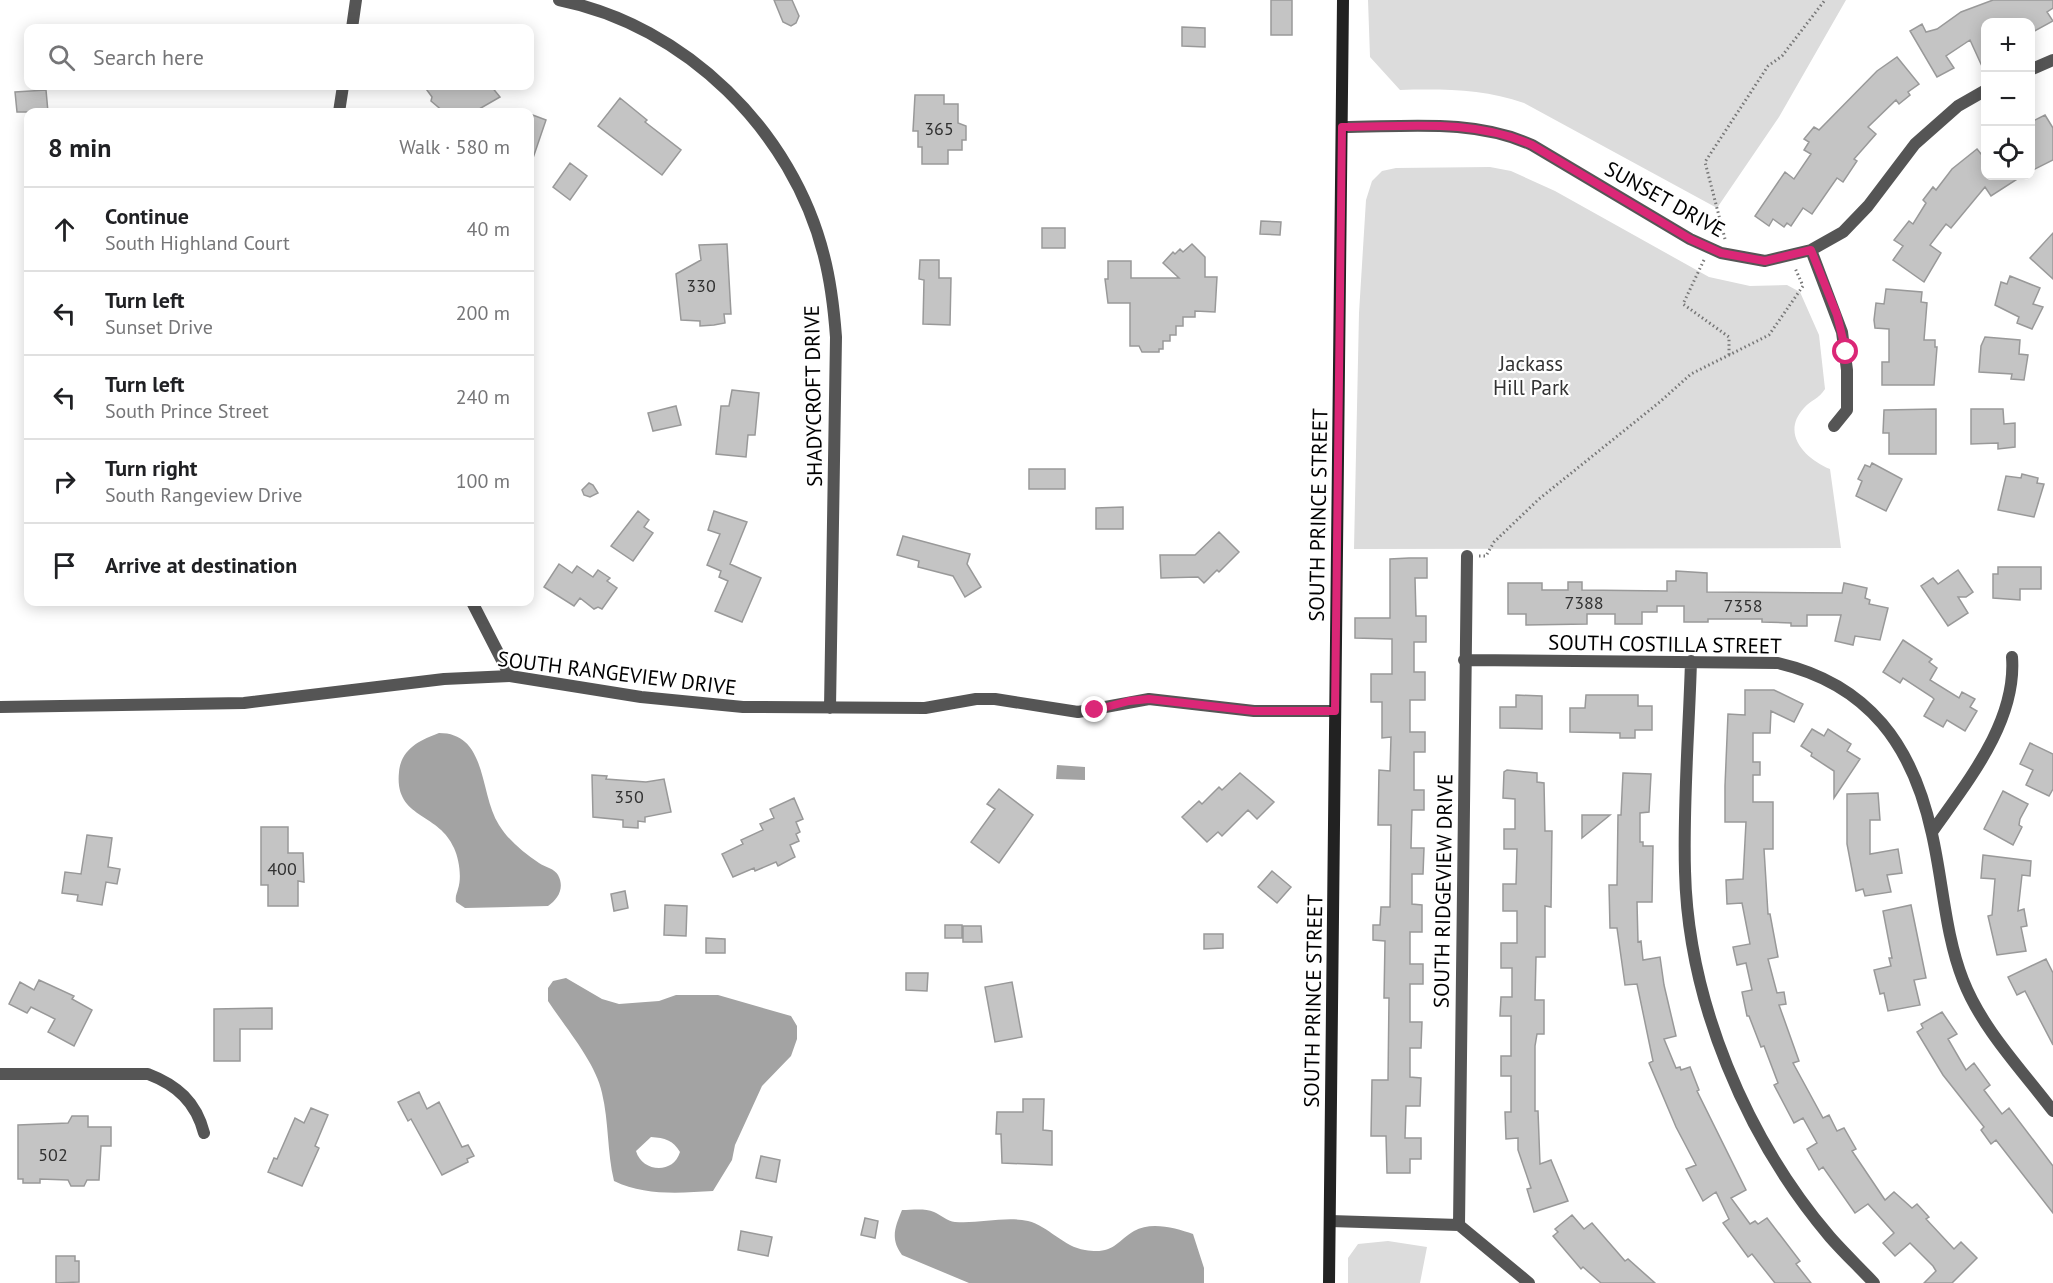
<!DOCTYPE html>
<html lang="en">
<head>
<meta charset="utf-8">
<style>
  body { margin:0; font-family:"PT Sans",sans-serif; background:#f2f2f2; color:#202124 }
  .controls { position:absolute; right:18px; top:18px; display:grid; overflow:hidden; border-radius:12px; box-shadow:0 3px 15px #0003 }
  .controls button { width:54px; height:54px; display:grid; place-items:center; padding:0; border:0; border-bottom:2px solid #e0e0e0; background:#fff; color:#202124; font:30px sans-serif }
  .stop { position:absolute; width:18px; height:18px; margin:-14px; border:4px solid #db2777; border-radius:50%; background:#fff }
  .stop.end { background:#db2777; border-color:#fff; box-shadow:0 2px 6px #0008 }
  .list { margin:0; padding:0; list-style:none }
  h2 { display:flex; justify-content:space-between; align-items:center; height:78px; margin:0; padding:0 24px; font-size:26px }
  h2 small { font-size:20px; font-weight:400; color:#757577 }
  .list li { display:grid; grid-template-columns:39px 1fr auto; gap:18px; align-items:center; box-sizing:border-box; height:84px; padding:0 24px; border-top:2px solid #e0e0e0 }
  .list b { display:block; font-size:22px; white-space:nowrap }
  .list p { margin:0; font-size:20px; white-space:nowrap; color:#757577 }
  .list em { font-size:20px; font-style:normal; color:#757577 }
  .icon { flex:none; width:33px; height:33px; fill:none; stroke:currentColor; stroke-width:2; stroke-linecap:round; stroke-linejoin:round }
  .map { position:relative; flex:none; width:2053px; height:1283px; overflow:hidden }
  .search { position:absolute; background:#fff; box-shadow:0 3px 15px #0003; left:24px; top:24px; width:510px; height:66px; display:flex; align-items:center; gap:15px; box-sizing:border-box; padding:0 21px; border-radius:12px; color:#757577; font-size:22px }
  .panel { position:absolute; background:#fff; box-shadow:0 3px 15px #0003; left:24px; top:108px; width:510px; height:498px; border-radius:12px }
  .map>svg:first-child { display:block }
</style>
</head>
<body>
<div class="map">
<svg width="2053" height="1283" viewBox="0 0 2053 1283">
  <rect width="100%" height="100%" fill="#fff"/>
  <!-- green -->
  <path fill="#dcdcdc" d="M1368,0H1846L1779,117L1717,208L1524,103C1484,89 1443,89 1400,90L1370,57Z
    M1490,167L1511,171L1555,191L1709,277L1750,286L1787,285L1800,292L1819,335L1825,389C1819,399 1811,400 1804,408C1780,434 1806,459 1830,469L1841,548L1354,549L1359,313L1366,200L1372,181L1382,171L1396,168Z
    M1388,1241L1427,1247L1420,1283H1348V1258L1358,1244Z"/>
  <!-- water -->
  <path fill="#a3a3a3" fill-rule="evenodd" d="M439,733C488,733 479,794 499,825C509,841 523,852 539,863C545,867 555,869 558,875C565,888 558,899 548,906L465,908L456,902C455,895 457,894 458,889C462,877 459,859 454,848C439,812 394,819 399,772C401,749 420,740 439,733Z
    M1057,765L1085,767V780L1056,779Z
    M566,978L602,999L619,1004L659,1001L676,995H718L791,1016L797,1026V1039L791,1056L762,1086L735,1145L732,1160L713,1191C680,1193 645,1196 614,1181C607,1152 609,1122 602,1093C596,1063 565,1027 548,1001V988L553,981ZM651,1137C665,1138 673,1140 680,1152C673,1175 642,1172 636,1151Z
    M902,1210C912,1210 925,1208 934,1212C941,1215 947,1221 955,1222C979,1224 1004,1216 1028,1221C1048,1226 1064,1247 1085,1250C1113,1255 1116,1242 1134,1231C1151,1221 1176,1228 1193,1234L1204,1268V1283H969L902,1255C890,1239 895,1227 902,1210Z"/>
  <!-- building -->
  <path fill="#c4c4c4" stroke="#999" stroke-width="1.5" d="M774,0H792L799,16L796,23L791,26L783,22Z
    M1271,0H1292V35H1271Z
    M1993,0H2053V8L2047,12L2053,21L2031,33V22H1986V75L1970,40L1946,56L1954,68L1937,77L1910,31L1922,24L1926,32L1937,29L1961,12Z
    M1182,27L1205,28V47L1182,46Z
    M1897,57L1919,84L1908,92L1910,95L1899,104L1896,100L1868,127L1876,134L1854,159L1857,161L1843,182L1837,178L1812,214L1803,208L1791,226L1787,223L1784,227L1773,219L1769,226L1755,216L1785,172L1794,179L1811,154L1804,150L1809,142L1804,139L1814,127L1819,130L1877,71Z
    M424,86H491L500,97L474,112H444L431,101L432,97Z
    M46,90L48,112H17L15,92Z
    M915,95H944V104H958V123L966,126V140H962V150H948V164H922V147H918V131H913Z
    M620,98L647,120L645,122L681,150L662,175L598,126Z
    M530,114L546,120L532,161L530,160Z
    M2045,115L2053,128V160L2031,171V122Z
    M1977,149L1986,160V176H2022L1991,196L1985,187L1951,228L1946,224L1930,245L1941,253L1924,282L1893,260L1903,246L1894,240L1909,221L1913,224L1926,203L1923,200L1933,187L1936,190L1952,169Z
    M570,163L587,176L570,200L553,187Z
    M1261,221L1281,222L1280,235L1260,234Z
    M1042,228H1065V248H1042Z
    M2053,233V279L2030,258Z
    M727,244L731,314H724L725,323L714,325L700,326V321L681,320L676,274L701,260L699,245Z
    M1192,244L1205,257V277H1217L1215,312L1195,311V317H1183V326H1176V335H1170V341H1163V349H1159V352H1142L1139,346H1130V303H1108L1105,279H1108V261H1131V278H1179L1163,263L1173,252L1175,254L1180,249L1183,252Z
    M920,260H939V278H951L950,325L923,324L924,280L919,279Z
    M2010,276L2040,288L2033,304L2043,307L2032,329L2017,323L2019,317L1995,305L2001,282L2007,284Z
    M1886,289L1922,292L1921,302L1927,303L1924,340H1935V347H1937L1934,385H1882V362H1889V329L1875,328L1874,320L1876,303L1884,304Z
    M1985,337L2020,340L2019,354L2028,355L2024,380L2011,379L2012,374L1979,372L1981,346Z
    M732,390L759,393L755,435H748L746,457L716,454L721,406H729Z
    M676,406L681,425L653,431L648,413Z
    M1936,409V454H1889V433H1883L1884,410Z
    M1971,409H2003L2004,424L2015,423V447L1998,449V443L1971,444Z
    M1872,463L1902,479L1886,511L1856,496L1862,481L1858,479L1865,465L1870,467Z
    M1029,469H1065V489H1029Z
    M2022,474L2038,478L2037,483L2044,484L2034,517L1998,510L2006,476L2021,478Z
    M589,483L593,485L598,493L590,497L584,495L582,490Z
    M1123,507V529H1096V508Z
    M638,511L649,520L644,527L653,533L633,561L611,546Z
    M714,511L747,522L730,564L761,578L742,622L715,611L728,581L719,577L721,571L707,565L720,534L708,530Z
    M1219,532L1239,552L1219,572L1217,570L1204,583L1198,577L1161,578L1160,555H1195Z
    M903,536L970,554L967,564L981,587L965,597L953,576L918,567L919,561L897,555Z
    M1409,558H1427V578H1415L1416,616H1426V642H1414V672H1425V700H1410V732H1425V752H1414V790H1424V810H1412L1411,848H1424L1423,874H1412V904L1422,905V932H1410V964H1423V984H1410V1022H1422L1421,1048H1410V1077L1421,1078L1420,1106H1406L1405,1138H1421V1159H1410V1173H1387L1386,1136H1371L1372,1080H1388L1389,998H1384L1385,941L1373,940V925H1380L1381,907H1390L1391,825H1378L1379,770L1390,771L1391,737L1382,738V702H1371V674H1392V639L1355,638V618H1390V559Z
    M559,564L572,573L577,566L593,577L598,570L610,578L607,581L617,588L602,609L598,607L594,609L580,598L574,606L544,587Z
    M1998,567H2041V589H2020V600L1993,598V574H1998Z
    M1958,570L1973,592L1966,597H1958L1968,613L1948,626L1921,586L1933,578L1938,584Z
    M1676,571L1707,573V592L1842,593L1844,583L1867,588L1865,598L1870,600L1869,604L1888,608L1880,640L1855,636L1853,645L1835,641L1841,615H1807V626H1791V623L1762,622V619H1708V622H1684V606H1657V612H1642V624H1615V614H1587V624L1526,625V614H1508V583H1542V590H1568V582H1582V590L1667,591V581H1676Z
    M1903,640L1932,659L1929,662L1937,668L1930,680L1959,698L1962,692L1975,699L1970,707L1977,711L1965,731L1947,720L1943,727L1924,716L1934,699L1932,697L1903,678L1900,683L1883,672Z
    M1745,690H1774L1803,704L1794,722L1771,711L1770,733H1753V762H1760V775H1753V802H1773V849H1764L1768,914H1770L1778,957L1768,959L1777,993L1784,992L1786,1004L1779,1005L1799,1061L1793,1063L1823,1118L1829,1115L1837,1131L1844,1128L1856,1149L1852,1151L1885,1200L1894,1192L1912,1208L1917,1204L1929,1217L1926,1219L1954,1249L1961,1242L1977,1258L1952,1283H1924L1936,1271L1933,1266L1910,1243L1895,1256L1883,1243L1894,1233L1868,1204L1855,1213L1823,1167L1819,1170L1807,1149L1817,1143L1803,1118L1794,1123L1774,1085L1778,1083L1764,1046L1761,1047L1749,1016H1747L1742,992L1752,990L1746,963L1737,965L1733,947L1750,944L1742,903L1727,904L1726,880L1743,879L1746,822H1725V786L1728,714L1745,715Z
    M1516,695L1542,696V729L1500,728V707H1516Z
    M1586,695H1638V706H1652V730H1635V738H1620V733L1570,732V708H1585Z
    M1812,729L1824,736L1828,729L1851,744L1847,751L1860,759L1834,798V771L1811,756L1812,753L1801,746Z
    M2030,743L2053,754V789L2049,796L2026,785L2033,770L2020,764Z
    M1507,770L1537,773V782L1544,783L1545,831H1552L1551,907L1545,906V957H1536L1535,1000H1544V1034H1537L1535,1046V1111H1538L1540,1164L1551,1160L1568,1201L1534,1212L1527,1189L1531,1188L1518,1150V1138L1506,1139L1505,1112H1511V1076H1501V1056H1511V1016H1500L1501,997H1512V968H1501V943H1517V911H1503V884H1516L1517,849H1504V829H1515V799L1503,798L1504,772Z
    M1240,773L1274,802L1257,819L1248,810L1222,836L1218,832L1207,842L1182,817L1199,801L1202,804L1219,787L1222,790Z
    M1623,773L1651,774L1649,812L1640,813V842H1643V846H1653L1652,902H1637L1638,942L1641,941L1643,960L1660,957L1664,985L1676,1036L1664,1039L1676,1068L1680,1067L1681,1070L1690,1067L1699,1090L1697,1091L1746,1190L1731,1198L1750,1224L1755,1221L1758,1224L1767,1218L1800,1261L1796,1264L1811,1283H1775L1752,1254L1748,1257L1723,1223L1729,1219L1716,1192L1703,1201L1686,1169L1696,1165L1676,1127L1649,1063L1653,1061L1637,984L1625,985L1617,928H1610L1609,885H1617L1618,815H1621Z
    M592,775L607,776L606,779L646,782L664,779L671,812L645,817V822L638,821V828L623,827V820L593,817Z
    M999,789L1033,815L999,863L971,842L995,809L987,804Z
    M2003,791L2028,804L2020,819L2019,825L2022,827L2013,845L1984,829Z
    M1878,793L1880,820H1870V854L1898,849L1902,873L1887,875L1891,892L1865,896L1863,889L1856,891L1847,844V794Z
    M794,798L803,819L796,822L800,832L796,834L799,841L790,845L795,857L778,866L776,862L755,871L754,868L733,877L722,854L743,844L741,840L763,830L760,824L774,818L770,809Z
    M1582,815H1610L1582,838Z
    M261,827H288V853H303L304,882L298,881V906H268V885H261Z
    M87,835L112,838L108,867L120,869L117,884L106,882L102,905L77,901L78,895L62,893L65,872L81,874Z
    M1983,855L2031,861L2030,876L2022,875L2018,911L2024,909L2027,926L2021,927L2026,951L1997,955L1988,916L1992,915L1995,879L1981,878Z
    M1272,871L1291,887L1277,903L1258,887Z
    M625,891L628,908L614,911L611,894Z
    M665,905L687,906L686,936L664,935Z
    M1911,905L1926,978L1914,980L1920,1005L1888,1011L1884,993L1880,994L1874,970L1891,966L1889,958H1892L1883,911Z
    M945,925H962V938H945Z
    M963,926H981L982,942H963Z
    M1204,934H1223V948L1204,949Z
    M706,938L725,939V953H706Z
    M2046,959L2053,973V1045L2025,991L2017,995L2008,977Z
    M906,973H928L927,991L906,990Z
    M39,980L74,996L72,999L92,1010L74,1046L48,1032L55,1019L31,1007L27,1013L9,1004L20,982L34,990Z
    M1012,982L1022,1037L995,1042L985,987Z
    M272,1008V1029H240V1061H214V1009Z
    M1942,1012L1957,1034L1948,1039L1966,1070L1974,1063L1990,1085L1984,1090L2002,1114L2009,1108L2053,1166V1213L1996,1140L1991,1144L1981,1130L1984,1127L1943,1075L1917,1032L1923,1028L1921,1024Z
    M419,1092L427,1109L439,1102L462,1147L468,1145L474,1156L467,1159L468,1162L442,1175L411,1119L408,1121L398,1102Z
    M1023,1099H1044L1043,1130L1052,1131V1165L1002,1163L1001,1134H996L997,1112H1023Z
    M311,1108L328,1115L315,1146L319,1148L302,1186L268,1172L274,1158L277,1159L295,1118L304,1123Z
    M72,1116H88V1127H111V1146H101L99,1180H87L84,1186H71L68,1180L40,1179V1183H23V1179H18V1125L68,1123Z
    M761,1156L780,1160L776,1182L756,1178Z
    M1572,1215L1584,1229L1592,1223L1625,1261L1628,1259L1655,1283H1601L1583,1267L1581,1269L1553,1236L1558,1232L1555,1229Z
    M865,1218L878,1221L875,1238L861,1235Z
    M741,1231L772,1237L768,1256L738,1250Z
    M56,1256H75V1261H79V1282L56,1283Z"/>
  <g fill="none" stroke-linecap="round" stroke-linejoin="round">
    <!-- path -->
    <path stroke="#777" stroke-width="3" stroke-dasharray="1.5 3" stroke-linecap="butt" d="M1725,239L1705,162L1768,66L1782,56L1825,0
      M1704,260L1683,304L1729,337V356
      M1479,556H1486L1494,542L1539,499L1661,401L1691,374L1769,335L1803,286L1795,268"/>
    <!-- street -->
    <path stroke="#555" stroke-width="12" d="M559,0C685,25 793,131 824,256C831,283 834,310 836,337L830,708
      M352,28L356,0
      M2030,70L2053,60
      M339,112L343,86
      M1342,127C1405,127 1473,118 1532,145L1690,239L1721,253L1765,261L1811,250L1843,232L1868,206L1915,144L1958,106L1986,90
      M1811,250L1842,332L1847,370V410L1834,426
      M472,602L510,676
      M1464,660L1778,663C1869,684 1913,746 1932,834C1943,882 1945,934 1963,980C1982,1029 2022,1070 2053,1111
      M1691,661C1689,731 1683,801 1685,871C1688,1001 1746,1138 1830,1237C1844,1253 1860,1268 1874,1283
      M0,707L244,703L444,679L510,676L641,697L743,707L925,708L976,699H995L1078,712L1149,699L1254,711H1335
      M1932,832C1967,782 2017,722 2012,657
      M0,1074H148C177,1085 196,1102 204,1133
      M1330,1221L1459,1225L1529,1283
      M1459,1225L1467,556"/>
    <!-- secondary -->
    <path stroke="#222" stroke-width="12" d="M1329,1283L1343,0"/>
  </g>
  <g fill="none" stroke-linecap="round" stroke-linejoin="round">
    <!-- route -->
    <path stroke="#db2777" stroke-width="8" d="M1095,710L1129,701L1149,699L1254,711H1335L1342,127C1405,127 1473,118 1532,145L1690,239L1721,253L1765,261L1811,250L1837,315L1846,352"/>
  </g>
  <g text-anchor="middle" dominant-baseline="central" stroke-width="4.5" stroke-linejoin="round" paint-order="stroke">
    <!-- number labels -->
    <g font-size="18" fill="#313131">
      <text x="939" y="128">365</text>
      <text x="701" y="285">330</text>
      <text x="1584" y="602">7388</text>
      <text x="1743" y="605">7358</text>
      <text x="629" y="796">350</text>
      <text x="282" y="868">400</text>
      <text x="53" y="1154">502</text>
    </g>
    <!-- street labels -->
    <g font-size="21" fill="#000" stroke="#fff">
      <text transform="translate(1665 199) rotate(29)">SUNSET DRIVE</text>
      <text transform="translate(813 396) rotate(-91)">SHADYCROFT DRIVE</text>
      <text transform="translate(1318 515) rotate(-89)">SOUTH PRINCE STREET</text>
      <text transform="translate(1665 644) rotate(1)">SOUTH COSTILLA STREET</text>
      <text transform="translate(617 673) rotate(7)">SOUTH RANGEVIEW DRIVE</text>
      <text transform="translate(1443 891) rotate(-89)">SOUTH RIDGEVIEW DRIVE</text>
      <text transform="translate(1313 1001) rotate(-89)">SOUTH PRINCE STREET</text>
    </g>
    <!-- park labels -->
    <g font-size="21" fill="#333" stroke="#fff">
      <text x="1531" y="363">Jackass<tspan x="1531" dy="24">Hill Park</tspan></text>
    </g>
  </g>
</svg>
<div class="controls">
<button>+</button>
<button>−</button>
<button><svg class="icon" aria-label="locate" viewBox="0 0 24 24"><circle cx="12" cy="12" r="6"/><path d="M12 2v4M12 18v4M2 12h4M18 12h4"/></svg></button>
</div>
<div class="stop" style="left:1846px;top:352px"></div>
<div class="stop end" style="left:1095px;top:710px"></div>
<div class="search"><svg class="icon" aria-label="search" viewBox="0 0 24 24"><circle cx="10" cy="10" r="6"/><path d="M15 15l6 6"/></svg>Search here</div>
<section class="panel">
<h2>8 min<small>Walk · 580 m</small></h2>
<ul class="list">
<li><svg class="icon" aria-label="ahead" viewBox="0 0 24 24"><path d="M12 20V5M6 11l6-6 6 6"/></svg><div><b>Continue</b><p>South Highland Court</p></div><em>40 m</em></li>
<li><svg class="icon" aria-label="left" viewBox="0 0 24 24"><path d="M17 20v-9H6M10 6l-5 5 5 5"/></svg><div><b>Turn left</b><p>Sunset Drive</p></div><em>200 m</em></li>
<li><svg class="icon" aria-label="left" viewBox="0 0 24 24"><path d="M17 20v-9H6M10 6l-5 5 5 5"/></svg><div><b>Turn left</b><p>South Prince Street</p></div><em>240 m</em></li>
<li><svg class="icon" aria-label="right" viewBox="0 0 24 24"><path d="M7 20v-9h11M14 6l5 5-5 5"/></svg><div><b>Turn right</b><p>South Rangeview Drive</p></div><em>100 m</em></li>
<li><svg class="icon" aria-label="arrive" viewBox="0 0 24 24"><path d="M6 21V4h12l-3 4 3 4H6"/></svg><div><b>Arrive at destination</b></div></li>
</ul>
</section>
</div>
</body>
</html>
